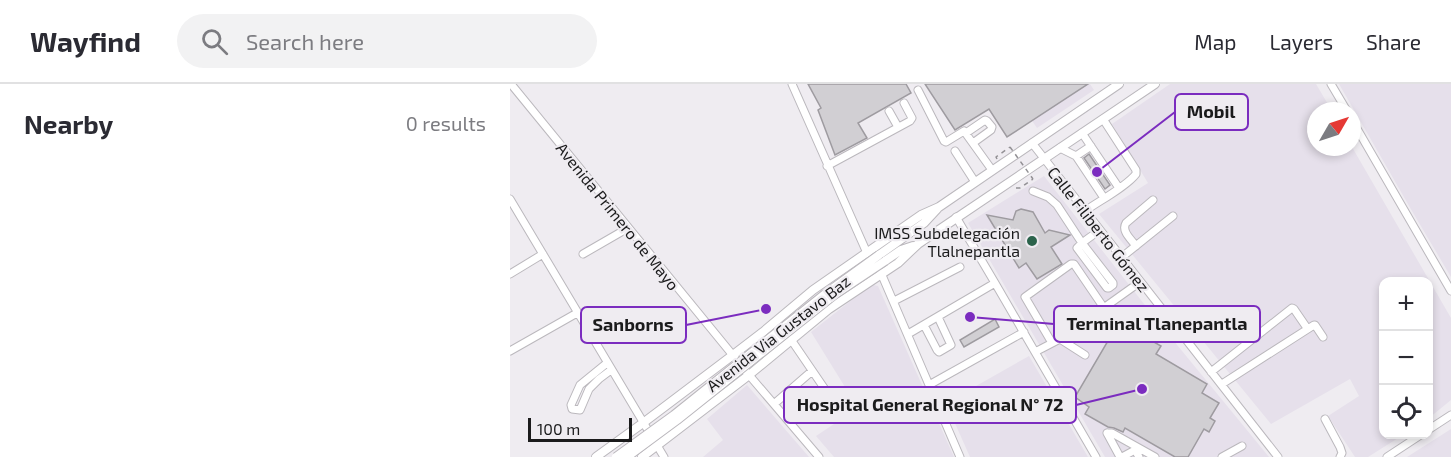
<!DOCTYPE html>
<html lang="en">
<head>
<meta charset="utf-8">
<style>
  body { margin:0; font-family:"Exo 2",sans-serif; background:#f2f2f3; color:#2b2b33 }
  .controls { position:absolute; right:18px; bottom:18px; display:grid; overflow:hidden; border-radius:12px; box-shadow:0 3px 9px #0003 }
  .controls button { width:54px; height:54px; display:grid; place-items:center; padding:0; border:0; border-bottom:2px solid #e1e1e2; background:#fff; color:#2b2b33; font:30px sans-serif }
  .compass { position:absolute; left:797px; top:18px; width:54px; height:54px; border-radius:50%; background:#fff; box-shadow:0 3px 9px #0003; rotate:51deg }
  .scale { position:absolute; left:18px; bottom:15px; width:104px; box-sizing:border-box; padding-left:6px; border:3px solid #1b1b1c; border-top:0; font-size:16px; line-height:21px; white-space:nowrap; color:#1b1b1c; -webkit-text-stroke:4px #efecf1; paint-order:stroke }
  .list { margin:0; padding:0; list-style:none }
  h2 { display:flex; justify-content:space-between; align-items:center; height:78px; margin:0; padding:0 24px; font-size:26px }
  h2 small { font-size:20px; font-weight:400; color:#7c7c81 }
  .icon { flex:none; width:33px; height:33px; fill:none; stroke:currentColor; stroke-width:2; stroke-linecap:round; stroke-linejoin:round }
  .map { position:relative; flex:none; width:941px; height:373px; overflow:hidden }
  header { display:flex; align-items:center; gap:36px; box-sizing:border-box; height:84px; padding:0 30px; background:#fff; border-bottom:2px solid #e1e1e2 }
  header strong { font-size:28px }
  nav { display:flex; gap:33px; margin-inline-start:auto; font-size:21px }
  .search { width:420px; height:54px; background:#f2f2f3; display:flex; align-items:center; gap:15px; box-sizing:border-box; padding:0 21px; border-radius:33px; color:#7c7c81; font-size:22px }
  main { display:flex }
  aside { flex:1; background:#fff }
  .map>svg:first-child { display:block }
</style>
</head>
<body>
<header>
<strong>Wayfind</strong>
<div class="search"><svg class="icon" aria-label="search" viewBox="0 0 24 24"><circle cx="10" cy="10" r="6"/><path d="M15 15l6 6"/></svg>Search here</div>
<nav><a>Map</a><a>Layers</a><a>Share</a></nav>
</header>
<main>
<aside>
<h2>Nearby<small>0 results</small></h2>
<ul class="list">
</ul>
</aside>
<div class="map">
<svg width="941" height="373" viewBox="0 0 941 373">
  <rect width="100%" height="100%" fill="#efecf1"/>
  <!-- built -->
  <path fill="#e6e0eb" d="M497,0H580L584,6L527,44Z
    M660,0H806L822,27H806V63H842L941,234V316L919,334L918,198H874V350L893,351L858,373H845L818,332L849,312L840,295L761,340L589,130L638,99L602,40Z
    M829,0H941V193L902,127Z
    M534,92L645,234L759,373H595L458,139Z
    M364,201L368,202L444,373H324L306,352L348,324L301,248L353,207Z
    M519,272L578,373H460L436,319Z
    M237,301L299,373H193L213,356L197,335Z
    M941,345V373H897Z"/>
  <!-- building -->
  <path fill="#d1cfd3" stroke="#9e9ba0" stroke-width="1.5" d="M298,0H396L401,9L348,39L357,54L325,71L308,26L311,24Z
    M415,0H578L497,53L479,25L445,46Z
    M579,70L600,101L595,105L574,74Z
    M511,125L523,128L535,149L539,146L560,151L541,163L552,180L527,195L516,179L509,184L477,131L503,136L506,127Z
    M485,235L489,243L454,263L450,256Z
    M609,238L651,262L646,270L697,300L692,309L709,319L700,334L705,337L699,348L694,345L678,373H665L615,344L613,348L604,344L598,343L575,330L579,323L565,313Z"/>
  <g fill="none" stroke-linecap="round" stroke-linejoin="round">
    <!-- minor casing -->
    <g stroke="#bbb8bd" stroke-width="9">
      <path id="minor" d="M1,0L239,291L309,373
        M282,0L357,169
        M821,0L837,27
        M408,6L434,57L436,58L454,47L482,86
        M379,27L388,43
        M842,36L941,207
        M456,49L475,36L477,37L482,43L481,46L463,59
        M572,49L609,104
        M522,59L768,373
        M550,64L566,72L594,114
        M445,67L465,98
        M566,72L581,62
        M317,82L400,37L402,34L394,19
        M523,107L538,113L547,121L572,159L603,199V201L599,204H597L567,164C573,157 582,152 590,146
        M0,115L154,373
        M575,127C589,117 616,103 626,90V86L593,35
        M446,133L485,199L586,373
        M626,162C621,155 611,147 616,139L643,116
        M73,170L118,144
        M612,173L663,132
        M371,189L450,373
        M0,190L33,170
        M384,217L450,183
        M414,241L427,266L429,268L441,261L428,233
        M398,250L485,199
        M550,255L575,271
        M282,257L325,320
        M542,259L515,213L561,180H564L594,224
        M0,267L67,229
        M525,268L550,255L630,198
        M97,279L70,301L61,321L62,325L70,326L79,305L89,295L101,286
        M701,288L782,224L784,225L797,244
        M712,300L804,241H805L813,253
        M419,301L514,248
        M264,320L302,287
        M815,335L830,363L832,369L830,373
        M918,346L941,331
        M597,349H602L645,373
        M597,349L610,373
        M612,373L625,366L629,373
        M712,373L732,362
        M877,373L912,350"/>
    </g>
    <!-- major casing -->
    <g stroke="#bbb8bd" stroke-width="10">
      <path id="major" d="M369,171L414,139L427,125
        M375,177L391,166L403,162
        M86,373L133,339L223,271L253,248L303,206L411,131L429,123L609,0
        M132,373L239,291L319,225L388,179L408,160L645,0"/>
    </g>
    <!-- path -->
    <path stroke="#939195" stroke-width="1.5" stroke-dasharray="4.5 4.5" stroke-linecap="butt" d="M487,75L486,73L500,63
      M506,104H510L523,95"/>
    <!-- minor -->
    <use href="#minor" stroke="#fff" stroke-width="7"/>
    <!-- major -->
    <use href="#major" stroke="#fff" stroke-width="8"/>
    <!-- major-bridge casing -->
    <g stroke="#bbb8bd" stroke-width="10" stroke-linecap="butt">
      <path id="major-bridge" d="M106,373L164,331L315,210L369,171
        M117,373L167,336L324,211L375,177"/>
    </g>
    <!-- path-bridge -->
    <path stroke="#939195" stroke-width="1.5" stroke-dasharray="4.5 4.5" stroke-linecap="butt" d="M500,63L523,95"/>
    <!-- major-bridge -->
    <use href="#major-bridge" stroke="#fff" stroke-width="8"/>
  </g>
  <!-- markers -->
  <circle fill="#2b634b" stroke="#efecf1" stroke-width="2" cx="522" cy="157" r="6"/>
  <g text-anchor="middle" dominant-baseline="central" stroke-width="4.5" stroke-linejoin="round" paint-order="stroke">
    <!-- street labels -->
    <g font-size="16" fill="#1b1b1c" stroke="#efecf1">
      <text transform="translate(108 132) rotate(51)">Avenida Primero de Mayo</text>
      <text transform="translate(589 145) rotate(52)">Calle Filiberto Gómez</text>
      <text transform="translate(268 249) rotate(-38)">Avenida Via Gustavo Baz</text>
    </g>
    <!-- poi labels -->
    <g font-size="16" fill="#1b1b1c" stroke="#efecf1" text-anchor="end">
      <text x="510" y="148">IMSS Subdelegación<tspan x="510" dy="18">Tlalnepantla</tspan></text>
    </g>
  </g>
  <!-- callouts -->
  <path fill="none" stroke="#7b2cbf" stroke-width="2" d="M587 88L665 28M460 233L544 240M256 225L176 241M632 305L566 321"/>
  <g fill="#7b2cbf" stroke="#efecf1" stroke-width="2">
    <circle cx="587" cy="88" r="6"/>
    <circle cx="460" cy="233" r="6"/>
    <circle cx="256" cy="225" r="6"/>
    <circle cx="632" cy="305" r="6"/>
  </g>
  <g fill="#efecf1" stroke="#7b2cbf" stroke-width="2">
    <rect x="665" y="10" width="73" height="36" rx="6"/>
    <rect x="544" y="222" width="206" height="36" rx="6"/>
    <rect x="71" y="223" width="105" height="36" rx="6"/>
    <rect x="274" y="303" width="292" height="36" rx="6"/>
  </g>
  <g font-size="18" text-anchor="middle" font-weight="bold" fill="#1b1b1c">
    <text x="701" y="34">Mobil</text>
    <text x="647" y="246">Terminal Tlanepantla</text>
    <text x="123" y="247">Sanborns</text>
    <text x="420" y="327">Hospital General Regional N° 72</text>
  </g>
</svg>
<div class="controls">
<button>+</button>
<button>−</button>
<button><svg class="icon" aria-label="locate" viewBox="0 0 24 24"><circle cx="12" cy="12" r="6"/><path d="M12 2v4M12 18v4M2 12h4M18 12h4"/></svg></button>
</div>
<svg class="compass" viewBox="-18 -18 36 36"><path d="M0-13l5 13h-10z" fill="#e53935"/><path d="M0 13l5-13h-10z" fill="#7c7c81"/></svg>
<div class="scale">100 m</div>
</div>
</main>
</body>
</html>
